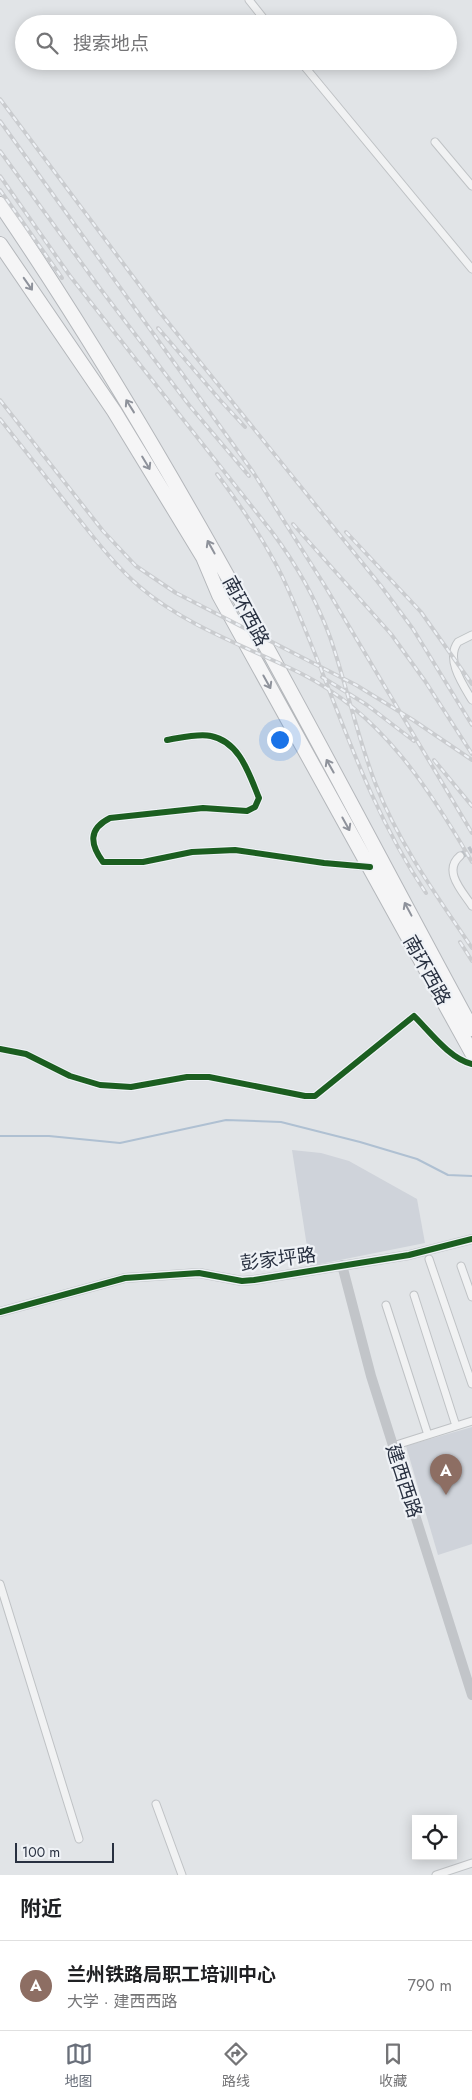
<!DOCTYPE html>
<html lang="zh">
<head>
<meta charset="utf-8">
<style>
  body { margin:0; font-family:Jost,"Noto Sans SC",sans-serif; background:#f2f2f2; color:#202124 }
  .controls { position:absolute; right:15px; bottom:15px; display:grid; overflow:hidden; border-radius:0px; box-shadow:0 2px 12px #0003 }
  .controls button { width:45px; height:45px; display:grid; place-items:center; padding:0; border:0; border-bottom:1px solid #e0e0e0; background:#fff; color:#202124; font:25px sans-serif }
  .scale { position:absolute; left:15px; bottom:12px; width:99px; box-sizing:border-box; padding-left:5px; border:2px solid #283040; border-top:0; font-size:14px; line-height:18px; white-space:nowrap; color:#283040; -webkit-text-stroke:4px #eff2f6; paint-order:stroke }
  .you { position:absolute; left:279px; top:739px; width:18px; height:18px; margin:-12px; border:4px solid #fff; border-radius:50%; background:#1a73e8; box-shadow:0 0 0 8px #1a73e833 }
  .badge { display:grid; place-items:center; width:32px; height:32px; border-radius:50%; background:#696f7a; color:#fff; font-size:16px; font-weight:700 }
  .pin { position:absolute; translate:-50% -41px; filter:drop-shadow(0 1px 2px #0008) }
  .pin::after { content:''; position:absolute; top:26px; width:18px; height:15px; background:inherit; clip-path:polygon(0 0,100% 0,50% 100%) }
  .list { margin:0; padding:0; list-style:none }
  h2 { display:flex; justify-content:space-between; align-items:center; height:65px; margin:0; padding:0 20px; font-size:21px }
  h2 small { font-size:16px; font-weight:400; color:#757577 }
  .list li { display:grid; grid-template-columns:32px 1fr auto; gap:15px; align-items:center; box-sizing:border-box; height:90px; padding:0 20px; border-top:1px solid #e0e0e0 }
  .list b { display:block; font-size:19px; white-space:nowrap }
  .list p { margin:0; font-size:16px; white-space:nowrap; color:#757577 }
  .list em { font-size:16px; font-style:normal; color:#757577 }
  .icon { flex:none; width:28px; height:28px; fill:none; stroke:currentColor; stroke-width:2; stroke-linecap:round; stroke-linejoin:round }
  .map { position:relative; flex:none; width:472px; height:1875px; overflow:hidden }
  .search { position:absolute; background:#fff; box-shadow:0 2px 12px #0003; left:15px; right:15px; top:15px; height:55px; display:flex; align-items:center; gap:12px; box-sizing:border-box; padding:0 18px; border-radius:28px; color:#757577; font-size:19px }
  .sheet { height:155px; background:#fff }
  nav { display:flex; justify-content:space-around; align-items:center; box-sizing:border-box; height:70px; border-top:1px solid #e0e0e0; background:#fff; font-size:14px; color:#757577 }
  nav a { display:grid; justify-items:center; gap:2px }
  nav .on { color:#696f7a }
  .map>svg:first-child { display:block }
</style>
</head>
<body>
<div class="map">
<svg width="472" height="1875" viewBox="0 0 472 1875">
  <rect width="100%" height="100%" fill="#e1e4e7"/>
  <!-- built -->
  <path fill="#cfd3da" d="M292,1150L321,1153L349,1161L417,1199L425,1243L310,1266Z
    M472,1427V1544L438,1555L406,1446Z"/>
  <g fill="none" stroke-linecap="round" stroke-linejoin="round">
    <!-- stream -->
    <path stroke="#afc0d2" stroke-width="2" d="M0,1136H49L120,1143L226,1120L281,1122L360,1142L417,1159L448,1175L472,1176"/>
    <!-- street-tunnel -->
    <path stroke="#bcc0c6" stroke-width="7" stroke-dasharray="7 3.5" stroke-linecap="butt" d="M460,856L472,849"/>
    <!-- street casing -->
    <g stroke="#bfc2c5" stroke-width="9">
      <path id="street" d="M249,0L268,24
        M300,61L472,269
        M435,142L472,186
        M472,635L458,642C445,659 463,685 472,700
        M167,740C180,738 198,733 211,736C240,742 249,774 259,798L255,807L247,811L203,808L110,818C88,829 90,844 103,862H143L192,852L235,850L324,863L370,867
        M460,856C442,871 463,892 472,906
        M0,1049L26,1054L70,1076L100,1085L131,1087L187,1077H209L305,1096H315L414,1016C430,1032 450,1059 472,1064
        M429,1259L472,1384
        M461,1266L472,1297
        M414,1295L456,1426
        M386,1305L428,1435
        M393,1446L472,1421
        M0,1584L79,1839
        M156,1804L182,1875
        M436,1875L472,1863"/>
    </g>
    <!-- highway casing -->
    <g stroke="#b4b7bb" stroke-width="16">
      <path id="highway" d="M0,204C179,466 321,751 472,1029
        M0,244L114,411L203,557L219,595L472,1053"/>
    </g>
    <!-- street -->
    <use href="#street" stroke="#f1f2f3" stroke-width="7"/>
    <!-- secondary -->
    <path stroke="#c2c5c9" stroke-width="10" d="M342,1265L371,1376L472,1695
      M0,1312L125,1278L199,1273L242,1281L254,1280L409,1255L472,1239"/>
    <!-- highway -->
    <use href="#highway" stroke="#f5f5f6" stroke-width="14"/>
    <!-- rail casing -->
    <g stroke="#cacccf" stroke-width="4">
      <path id="rail" d="M0,99L158,310L381,586L413,629L472,725
        M0,121L253,472L325,586L472,833
        M0,151L99,287L189,405L249,476
        M0,176L70,276L272,532C296,564 316,599 330,637C347,686 357,737 376,785C399,844 437,896 472,948
        M0,190L62,278
        M158,328L220,400L245,427
        M0,400L103,531L136,566L176,593L356,685L413,720L472,760
        M0,419C23,448 47,478 70,508C92,535 113,564 140,587C187,627 248,647 302,674C381,714 429,788 472,862
        M217,474C241,506 264,540 282,576C332,683 359,794 426,893
        M293,524L391,634L425,681L472,754
        M346,532L421,612L472,684
        M322,677L367,705L414,741
        M434,760L472,806
        M460,942L472,961"/>
    </g>
    <!-- rail -->
    <use href="#rail" stroke="#eff2f6" stroke-width="2" stroke-dasharray="5.5" stroke-linecap="butt"/>
    <!-- cycleway casing -->
    <g stroke="#eff2f6" stroke-width="9">
      <path id="cycleway" d="M167,740C180,738 198,733 211,736C240,742 249,774 259,798L255,807L247,811L203,808L110,818C88,829 90,844 103,862H143L192,852L235,850L324,863L370,867
        M0,1049L26,1054L70,1076L100,1085L131,1087L187,1077H209L305,1096H315L414,1016C430,1032 450,1059 472,1064
        M0,1312L125,1278L199,1273L242,1281L254,1280L409,1255L472,1239"/>
    </g>
    <!-- cycleway -->
    <use href="#cycleway" stroke="#1b5e20" stroke-width="6"/>
  </g>
  <!-- one-way arrows -->
  <defs><path id="oneway-shaft" d="M-6 0H5M1.5-3L5.5 0L1.5 3" fill="none" stroke-width="1.6" stroke-linecap="round" stroke-linejoin="round" transform="scale(1.25)"/></defs>
  <g stroke="#8e929b">
    <use href="#oneway-shaft" transform="translate(28 284) rotate(55)"/>
    <use href="#oneway-shaft" transform="translate(130 406) rotate(-122)"/>
    <use href="#oneway-shaft" transform="translate(146 463) rotate(59)"/>
    <use href="#oneway-shaft" transform="translate(211 547) rotate(-119)"/>
    <use href="#oneway-shaft" transform="translate(267 682) rotate(61)"/>
    <use href="#oneway-shaft" transform="translate(330 766) rotate(-119)"/>
    <use href="#oneway-shaft" transform="translate(346 824) rotate(61)"/>
    <use href="#oneway-shaft" transform="translate(408 909) rotate(-118)"/>
  </g>
  <g text-anchor="middle" dominant-baseline="central" stroke-width="4.5" stroke-linejoin="round" paint-order="stroke">
    <!-- street labels -->
    <g font-size="19" fill="#283040" stroke="#eff2f6">
      <text transform="translate(246 611) rotate(62)">南环西路</text>
      <text transform="translate(427 970) rotate(61)">南环西路</text>
      <text transform="translate(278 1259) rotate(-7)">彭家坪路</text>
      <text transform="translate(404 1481) rotate(72)">建西西路</text>
    </g>
  </g>
</svg>
<div class="controls">
<button><svg class="icon" aria-label="locate" viewBox="0 0 24 24"><circle cx="12" cy="12" r="6"/><path d="M12 2v4M12 18v4M2 12h4M18 12h4"/></svg></button>
</div>
<div class="scale">100 m</div>
<div class="you"></div>
<div class="pin badge" style="left:446px;top:1495px;background:#8d6e63">A</div>
<div class="search"><svg class="icon" aria-label="search" viewBox="0 0 24 24"><circle cx="10" cy="10" r="6"/><path d="M15 15l6 6"/></svg>搜索地点</div>
</div>
<section class="sheet">
<h2>附近<small></small></h2>
<ul class="list">
<li><span class="badge" style="background:#8d6e63">A</span><div><b>兰州铁路局职工培训中心</b><p>大学 · 建西西路</p></div><em>790 m</em></li>
</ul>
</section>
<nav>
<a class="on"><svg class="icon" aria-label="map" viewBox="0 0 24 24"><path d="M3 6l6-2 6 2 6-2v14l-6 2-6-2-6 2zM9 4v14M15 6v14"/></svg>地图</a>
<a><svg class="icon" aria-label="directions" viewBox="0 0 24 24"><path d="M12 3l9 9-9 9-9-9zM9 14v-3h6M13 9l2 2-2 2"/></svg>路线</a>
<a><svg class="icon" aria-label="saved" viewBox="0 0 24 24"><path d="M7 4h10v16l-5-4-5 4z"/></svg>收藏</a>
</nav>
</body>
</html>
